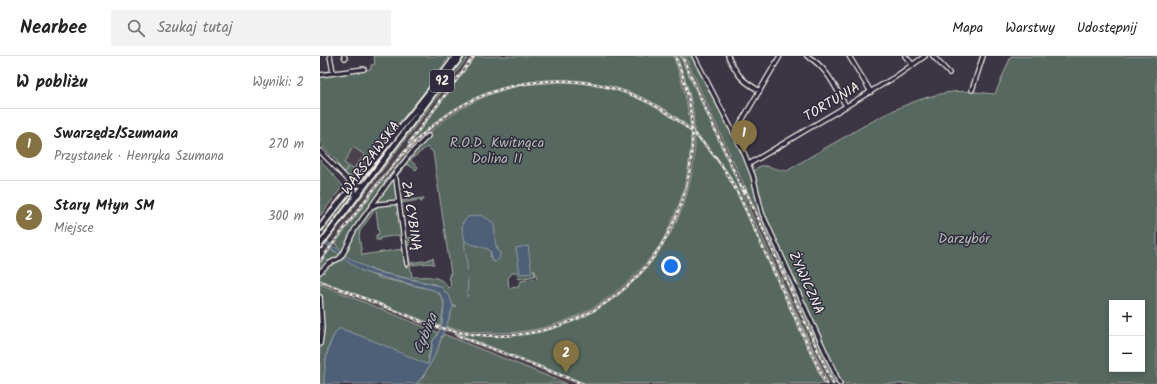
<!DOCTYPE html>
<html lang="pl">
<head>
<meta charset="utf-8">
<style>
  body { margin:0; font-family:Kalam,sans-serif; background:#f2f2f2; color:#222 }
  .controls { position:absolute; right:12px; bottom:12px; display:grid; overflow:hidden; border-radius:0px; box-shadow:0 2px 6px #0003 }
  .controls button { width:36px; height:36px; display:grid; place-items:center; padding:0; border:0; border-bottom:1px solid #e0e0e0; background:#fff; color:#222; font:20px sans-serif }
  .you { position:absolute; left:351px; top:210px; width:14px; height:14px; margin:-10px; border:3px solid #fff; border-radius:50%; background:#1a73e8; box-shadow:0 0 0 6px #1a73e833 }
  .badge { display:grid; place-items:center; width:26px; height:26px; border-radius:50%; background:#857141; color:#fff; font-size:13px; font-weight:700 }
  .pin { position:absolute; translate:-50% -33px; filter:drop-shadow(0 1px 2px #0008) }
  .pin::after { content:''; position:absolute; top:21px; width:14px; height:12px; background:inherit; clip-path:polygon(0 0,100% 0,50% 100%) }
  .list { margin:0; padding:0; list-style:none }
  h2 { display:flex; justify-content:space-between; align-items:center; height:52px; margin:0; padding:0 16px; font-size:17px }
  h2 small { font-size:13px; font-weight:400; color:#767676 }
  .list li { display:grid; grid-template-columns:26px 1fr auto; gap:12px; align-items:center; box-sizing:border-box; height:72px; padding:0 16px; border-top:1px solid #e0e0e0 }
  .list b { display:block; font-size:15px; white-space:nowrap }
  .list p { margin:0; font-size:13px; white-space:nowrap; color:#767676 }
  .list em { font-size:13px; font-style:normal; color:#767676 }
  .icon { flex:none; width:22px; height:22px; fill:none; stroke:currentColor; stroke-width:2; stroke-linecap:round; stroke-linejoin:round }
  .map { position:relative; flex:none; width:837px; height:328px; overflow:hidden }
  header { display:flex; align-items:center; gap:24px; box-sizing:border-box; height:56px; padding:0 20px; background:#fff; border-bottom:1px solid #e0e0e0 }
  header strong { font-size:19px }
  nav { display:flex; gap:22px; margin-inline-start:auto; font-size:14px }
  .search { width:280px; height:36px; background:#f2f2f2; display:flex; align-items:center; gap:10px; box-sizing:border-box; padding:0 14px; border-radius:0px; color:#767676; font-size:15px }
  main { display:flex }
  aside { flex:1; background:#fff }
  .map>svg:first-child { display:block }
</style>
</head>
<body>
<header>
<strong>Nearbee</strong>
<div class="search"><svg class="icon" aria-label="search" viewBox="0 0 24 24"><circle cx="10" cy="10" r="6"/><path d="M15 15l6 6"/></svg>Szukaj tutaj</div>
<nav><a>Mapa</a><a>Warstwy</a><a>Udostępnij</a></nav>
</header>
<main>
<aside>
<h2>W pobliżu<small>Wyniki: 2</small></h2>
<ul class="list">
<li><span class="badge">1</span><div><b>Swarzędz/Szumana</b><p>Przystanek · Henryka Szumana</p></div><em>270 m</em></li>
<li><span class="badge">2</span><div><b>Stary Młyn SM</b><p>Miejsce</p></div><em>300 m</em></li>
</ul>
</aside>
<div class="map">
<svg width="837" height="328" viewBox="0 0 837 328">
  <rect width="100%" height="100%" fill="#3c3544"/>
  <filter id="ink" filterUnits="userSpaceOnUse"><feTurbulence type="fractalNoise" baseFrequency=".025" numOctaves="2"/><feDisplacementMap in="SourceGraphic" scale="8" xChannelSelector="R" yChannelSelector="G"/><feConvolveMatrix kernelMatrix="1 2 1 2 8 2 1 2 1" color-interpolation-filters="sRGB"/></filter>
  <g filter="url(#ink)">
    <!-- built -->
    <path fill="#4c424c" d="M149,0H156L86,94L110,71L142,48L168,36L197,28L227,24L270,26L295,31L333,46L363,66L376,78L389,91L409,118L426,151L507,326L360,0H365L515,328H504L417,137L407,120L362,68L332,49L316,41L294,34L263,27L241,26L227,27L176,37L148,48L123,64L76,111L64,127L62,126L16,186L11,183Z
      M353,0H356L367,29L372,53L374,75L371,73L368,47L364,30Z
      M371,80L375,84L372,116L366,140L357,164L348,182L335,202L322,216L307,232L284,249L263,261L246,268L222,276L201,279L179,281H162L136,277L204,305L267,328H247L0,228V224L102,264L142,275L169,278H186L222,272L320,214L331,202L347,176L361,145L369,113Z
      M33,91L45,99L34,113L24,107Z"/>
    <!-- green -->
    <path fill="#57685f" stroke="#a6aca4" fill-rule="evenodd" d="M54,0H129C103,45 65,80 32,120L28,121L25,117L28,112L27,111L24,116L18,109L16,104L0,89V20L51,13V9L55,8ZM33,91L45,99L33,113L24,107Z
      M144,0H149L21,168L27,158L51,125V124Z
      M156,0H353C363,24 367,47 371,73L374,75C375,50 366,23 356,0H360L509,328L409,118C396,99 381,81 363,66C301,17 212,10 143,48C119,61 100,79 82,98Z
      M365,0H372L403,61V64L408,73H410L426,104L432,122L439,152L518,328H515Z
      M691,0H837V328H520L442,157L439,143L442,140L440,139L434,115C440,106 449,111 457,113C460,114 464,114 467,115C487,102 507,91 528,79C561,60 594,41 632,36C647,34 661,37 675,38ZM792,247H822V313H792Z
      M241,26C302,27 361,56 397,105C405,115 411,126 417,137L504,328H267L133,276C215,291 293,263 340,194L338,192C285,263 212,290 126,271L128,270L126,268L128,265L133,251L136,250H133C130,239 124,232 114,228L63,217L42,210L40,214L60,222L114,234C130,245 121,255 121,270L102,264L0,224V208L10,194L19,197L20,195V193L16,190L17,189L15,188L62,125L64,126C99,80 140,43 198,30C212,27 227,28 241,26ZM371,80L375,84C375,120 363,160 342,191L340,189C360,153 370,122 371,80ZM107,91L113,96L131,218H129L131,231L128,232C121,218 105,221 92,221L90,209L111,207L112,208H114L113,202L109,203V204L90,207L87,189H89V184H93V181L85,183L81,147L100,144L101,146H102L101,144H104L103,142L81,145L77,120L87,108L96,114L98,111L90,104ZM55,154H56L59,178L56,179V184H60V182L79,179L80,184L82,186L83,193L42,199L39,180L40,175ZM148,161L174,171C174,181 174,189 180,197L170,201L171,196L168,193L142,172L143,166ZM214,213L217,222L201,225L199,227V231L189,232L188,222L193,216H197L198,223L215,220Z
      M0,104L23,130L0,160Z
      M33,132V139L31,142L5,176L1,173Z
      M0,228L119,277L113,285L108,301L109,305L108,308L101,310L53,285L22,273L18,274C6,287 4,311 4,328H0V293L3,281V262H2L0,278Z
      M123,278L247,328H96L103,321L111,306L112,305L120,287L121,282H122Z"/>
    <!-- water -->
    <path fill="#4d6077" stroke="#909aa4" d="M160,159C164,161 169,163 172,166C178,172 171,186 180,197L179,203L175,206L171,204V196L168,193L148,187L145,185L142,172L143,166L148,161Z
      M0,179L14,191L22,195V197L24,199L53,215L120,230L130,241L133,250H136L133,251L128,265L121,282L118,292L112,305L111,306C107,314 103,321 96,328H4C4,311 7,287 18,273H22L54,285L106,308H108L113,285L117,280L122,268L124,251V245L120,238L114,234L50,218L40,214L0,184Z
      M208,190L212,217L200,218L196,192Z"/>
    <g fill="none" stroke-linecap="round" stroke-linejoin="round">
      <!-- stream -->
      <path stroke="#909aa4" stroke-width="1" d="M145,185C144,189 145,193 146,198C147,212 149,226 147,241"/>
      <!-- minor casing -->
      <g stroke="#f4f1e8" stroke-width="6">
        <path id="minor" d="M10,0L13,16
          M24,0L25,2
          M374,0L424,97L433,120L442,157L520,328
          M408,0C417,19 422,25 440,35
          M487,0C507,11 515,31 526,50
          M529,0L551,36
          M585,0L593,9
          M613,0L629,17
          M0,19L44,13
          M652,34L663,0
          M414,78L460,0
          M0,95L33,129L35,134L34,143
          M429,108L575,21L605,0
          M73,120L76,123L87,208
          M33,129H40L46,128
          M51,151L58,148L79,146
          M0,216L8,208L20,202L24,196L35,173L73,120L93,95L108,80
          M0,241L2,273L0,288"/>
      </g>
      <!-- major casing -->
      <g stroke="#f4f1e8" stroke-width="8">
        <path id="major" d="M0,172C44,113 94,60 136,0
          M0,189L141,0"/>
      </g>
      <!-- minor -->
      <use href="#minor" stroke="#2f2a3d" stroke-width="3.5"/>
      <!-- major -->
      <use href="#major" stroke="#2f2a3d" stroke-width="4.5"/>
      <!-- rail casing -->
      <g stroke="#f4f1e8" stroke-width="2.5">
        <path id="rail" d="M362,0L424,137
          M89,87L154,0
          M60,126C81,97 112,66 143,49C229,2 338,25 397,103C417,130 429,162 443,192C464,237 485,283 506,328
          M424,131L513,328
          M0,205L62,122
          M0,225L101,265
          M96,264C128,276 161,282 194,279C331,267 409,123 355,0
          M136,279L263,328"/>
      </g>
      <!-- rail -->
      <use href="#rail" stroke="#2f2a3d" stroke-width="1" stroke-dasharray="3" stroke-linecap="butt"/>
    </g>
  </g>
  <g text-anchor="middle" dominant-baseline="central" stroke-width="3" stroke-linejoin="round" paint-order="stroke">
    <!-- shield labels -->
    <rect fill="#2f2a3d" stroke="#b9b5b5" stroke-width="1" x="110" y="14" width="24" height="22" rx="3"/>
    <g font-size="13" font-weight="bold" fill="#f4f1e8">
      <text x="122" y="25">92</text>
    </g>
    <!-- street labels -->
    <g font-size="14" fill="#f4f1e8" stroke="#2f2a3d">
      <text transform="translate(512 46) rotate(-31)">TORTUNIA</text>
      <text transform="translate(51 102) rotate(-53)">WARSZAWSKA</text>
      <text transform="translate(91 160) rotate(81)">ZA CYBINĄ</text>
      <text transform="translate(486 227) rotate(66)">ŻYWICZNA</text>
    </g>
    <!-- park labels -->
    <g font-size="14" fill="#b5bab1" stroke="#2f2a3d">
      <text x="177" y="87">R.O.D. Kwitnąca<tspan x="177" dy="16">Dolina II</tspan></text>
      <text x="644" y="183">Darzybór</text>
    </g>
    <!-- water labels -->
    <g font-size="15" font-style="italic" fill="#b1b7bb" stroke="#2f2a3d">
      <text transform="translate(106 278) rotate(-68)">Cybina</text>
    </g>
  </g>
</svg>
<div class="controls">
<button>+</button>
<button>−</button>
</div>
<div class="you"></div>
<div class="pin badge" style="left:424px;top:97px">1</div>
<div class="pin badge" style="left:246px;top:317px">2</div>
</div>
</main>
</body>
</html>
